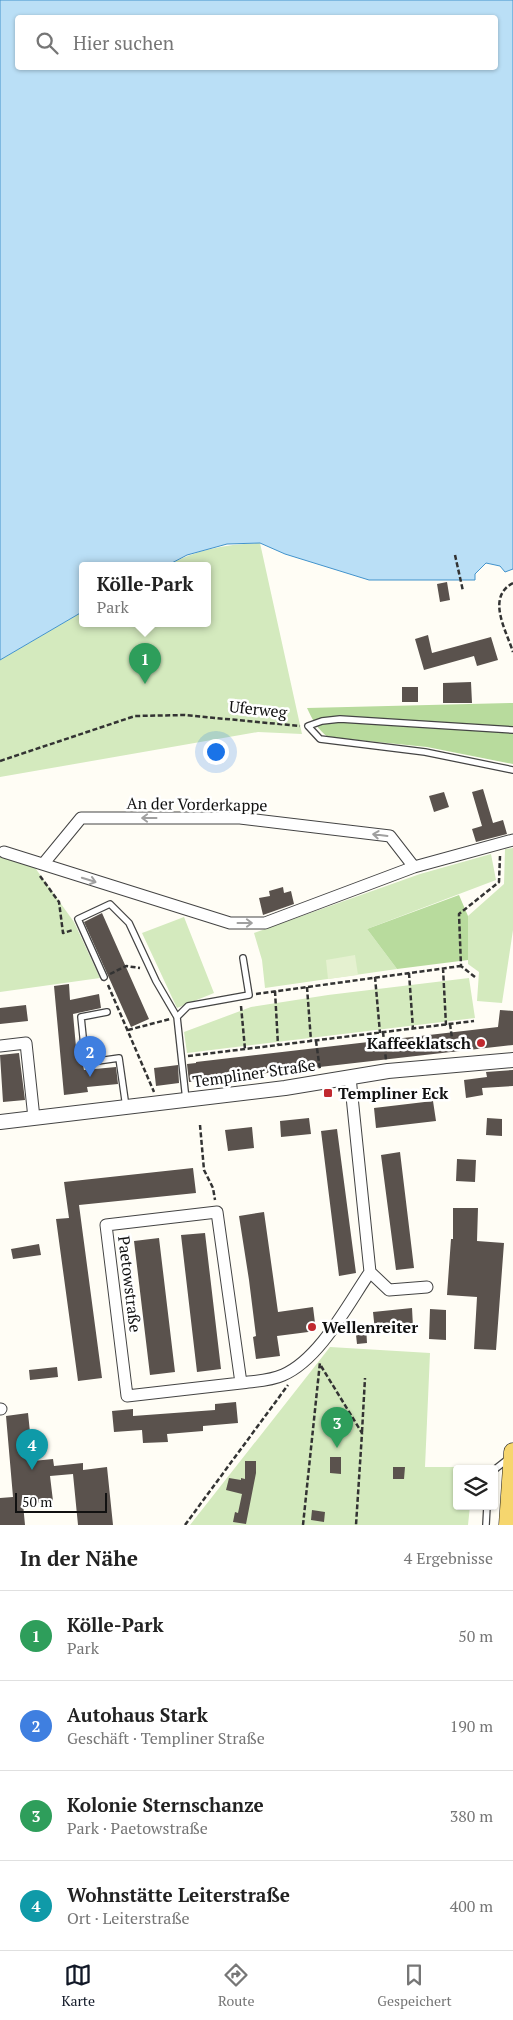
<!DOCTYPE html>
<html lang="de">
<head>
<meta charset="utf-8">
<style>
  body { margin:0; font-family:"PT Serif",serif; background:#f6f6f6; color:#222 }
  .controls { position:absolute; right:15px; bottom:15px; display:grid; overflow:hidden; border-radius:5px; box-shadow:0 1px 4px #0004 }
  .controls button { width:45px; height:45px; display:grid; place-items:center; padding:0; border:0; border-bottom:1px solid #e0e0e0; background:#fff; color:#222; font:25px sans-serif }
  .scale { position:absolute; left:15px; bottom:12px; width:92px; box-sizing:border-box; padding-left:5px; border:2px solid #111; border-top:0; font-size:14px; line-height:18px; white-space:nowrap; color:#111; -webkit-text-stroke:4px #fff; paint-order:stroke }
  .you { position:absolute; left:215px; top:751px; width:18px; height:18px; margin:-12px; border:4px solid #fff; border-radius:50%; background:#1a73e8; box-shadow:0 0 0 8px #1a73e833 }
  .badge { display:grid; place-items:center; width:32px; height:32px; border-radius:50%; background:#111827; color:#fff; font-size:16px; font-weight:700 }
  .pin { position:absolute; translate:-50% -41px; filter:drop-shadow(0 1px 2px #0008) }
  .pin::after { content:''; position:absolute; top:26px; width:18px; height:15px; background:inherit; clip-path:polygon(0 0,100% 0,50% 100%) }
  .popup { position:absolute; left:79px; top:562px; width:132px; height:65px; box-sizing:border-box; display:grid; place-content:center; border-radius:5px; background:#fff; filter:drop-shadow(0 1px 4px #0005); font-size:16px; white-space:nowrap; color:#767676 }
  .popup b { font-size:19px; color:#222 }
  .popup::after { content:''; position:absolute; left:50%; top:100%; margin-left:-10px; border:10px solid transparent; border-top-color:#fff }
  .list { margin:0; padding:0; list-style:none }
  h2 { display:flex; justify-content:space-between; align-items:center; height:65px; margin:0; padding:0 20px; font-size:21px }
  h2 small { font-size:16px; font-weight:400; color:#767676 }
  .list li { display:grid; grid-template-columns:32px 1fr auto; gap:15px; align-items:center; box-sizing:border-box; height:90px; padding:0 20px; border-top:1px solid #e0e0e0 }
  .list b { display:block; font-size:19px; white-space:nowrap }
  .list p { margin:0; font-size:16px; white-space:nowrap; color:#767676 }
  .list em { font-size:16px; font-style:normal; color:#767676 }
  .icon { flex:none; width:28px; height:28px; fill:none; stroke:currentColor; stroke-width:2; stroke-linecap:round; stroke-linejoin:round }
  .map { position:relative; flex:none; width:513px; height:1525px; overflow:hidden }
  .search { position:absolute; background:#fff; box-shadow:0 1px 4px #0004; left:15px; right:15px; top:15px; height:55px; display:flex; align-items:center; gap:12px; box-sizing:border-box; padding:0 18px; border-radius:5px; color:#767676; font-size:19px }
  .sheet { height:425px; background:#fff }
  nav { display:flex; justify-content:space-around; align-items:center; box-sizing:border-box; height:70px; border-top:1px solid #e0e0e0; background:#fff; font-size:14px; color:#767676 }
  nav a { display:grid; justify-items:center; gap:2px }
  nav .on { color:#111827 }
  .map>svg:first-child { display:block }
</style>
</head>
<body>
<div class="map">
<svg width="513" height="1525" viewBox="0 0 513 1525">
  <rect width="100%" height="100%" fill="#fffdf5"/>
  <!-- green -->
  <path fill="#d4eabe" d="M260,543L302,734L258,732L0,777V660L82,612V623H208V565H168C197,549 227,544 260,543Z
    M513,848V930L502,1003L477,1001L479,972L468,964V916L504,884L505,849Z
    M0,850L28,858L74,922L100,978L0,992Z
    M491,854L496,880L367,929L397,969L265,988L262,960L254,933L420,874Z
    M184,917L214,993L177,1008L142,933Z
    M469,978L475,1018L187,1053L184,1032L251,1007L328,995Z
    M330,1347L430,1353L425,1467H472L457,1469V1506H470L468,1525H190Z"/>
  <!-- forest -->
  <path fill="#b8db9d" d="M513,703V764L427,747L328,737C318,730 312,719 307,708Z
    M459,895L468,916V960L397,969L367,929Z"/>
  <!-- pitch -->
  <path fill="#e5f1d0" d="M355,955L358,975L328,979L326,960Z"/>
  <!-- water -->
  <path fill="#badff6" stroke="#4293cc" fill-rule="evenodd" d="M0,0H513V569L505,572L500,566L486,563L475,574V580H369L285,554L260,543L227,544L187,555L168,565H82V612L0,660ZM18,18H496V68H18Z"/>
  <!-- building -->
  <path fill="#5a524d" d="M447,582L450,600L440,602L437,584Z
    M428,635L432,653L491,637L498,660L477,666L474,656L424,670L415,639Z
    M471,682L472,703H443V683Z
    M402,687H418V702H402Z
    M483,789L493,823L503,820L507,834L476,842L472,829L482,826L472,792Z
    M444,792L449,807L434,812L429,796Z
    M283,887L284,893L291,891L294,904L263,915L259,898L270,896L269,891Z
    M102,913L149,1019L131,1027L84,922Z
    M69,984L70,1000L99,994L101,1008L73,1014L76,1047L79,1046L84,1070L116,1067L118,1084L87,1087L88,1092L64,1095L54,986Z
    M26,1005L28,1021L0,1024V1008Z
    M500,1010L513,1011V1045L189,1082L187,1064L196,1063V1062L498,1027Z
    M19,1053L25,1100L3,1102L0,1055Z
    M178,1065L179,1083L156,1086L154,1068Z
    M513,1070V1086L482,1088L483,1095L466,1098L464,1080L487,1077L486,1072Z
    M433,1101L436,1121L376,1128L374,1108Z
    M309,1118L311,1134L281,1137L280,1121Z
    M487,1118L502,1119V1136L486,1135Z
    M252,1127L254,1148L228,1151L225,1130Z
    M337,1129L356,1273L339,1276L321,1131Z
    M400,1152L414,1268L396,1270L381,1155Z
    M457,1159L476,1160L475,1182L456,1181Z
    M193,1168L196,1193L79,1205L102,1378L78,1381L56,1219L69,1218L64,1182Z
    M453,1208H478L477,1241L504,1243L496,1350L474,1349L477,1297L447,1295L451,1239H453Z
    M264,1212L278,1312L313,1307L316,1331L277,1336L280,1356L256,1359L253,1337L256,1336L249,1280L239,1216Z
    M205,1233L221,1369L197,1372L181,1235Z
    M159,1238L175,1372L150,1375L134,1241Z
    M39,1244L41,1255L13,1259L11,1249Z
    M412,1308L413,1327L375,1331L373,1312Z
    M430,1309L446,1310V1340L429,1339Z
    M355,1326H366L367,1343L357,1344Z
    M57,1367L58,1377L30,1380L29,1370Z
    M236,1402L238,1423L203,1426V1431L167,1434L168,1442L143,1443L142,1430L114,1432L112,1411L133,1409V1416L215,1410V1404Z
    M28,1413L33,1461L53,1459L54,1466L83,1463V1470L107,1467L113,1525H78L73,1474L50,1476L53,1501L23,1504L25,1525H0V1498L13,1497L6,1416Z
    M330,1457H341V1474L330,1473Z
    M245,1461H256V1473L246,1524L233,1522L235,1512L238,1513L242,1494L226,1490L229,1478L241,1480V1478L245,1479Z
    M393,1467H405L404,1479H393Z
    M312,1510L325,1512L324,1522L311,1520Z"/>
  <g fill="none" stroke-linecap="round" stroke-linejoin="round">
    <!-- service casing -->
    <g stroke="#444" stroke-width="8">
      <path id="service" d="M513,730L340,719L322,721L308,726L320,739L425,752L513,770
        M104,977L78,919L110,904L129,923L156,981L177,1017L186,1100
        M107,1012L81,1017L85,1056L91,1062L119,1058L126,1107
        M177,1017L188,1006L249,995L243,958
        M494,1470L508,1459
        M486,1525L487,1506"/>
    </g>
    <!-- minor casing -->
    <g stroke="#444" stroke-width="13">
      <path id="minor" d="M4,852L230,923H265L414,867L513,840
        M44,863L81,818H240L390,836L414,867
        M0,1046L26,1043L34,1118
        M370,1272L389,1290L427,1287
        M241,1383L127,1396L106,1225L217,1212L241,1383C255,1381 270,1381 283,1375C320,1359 348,1304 370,1272L350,1077
        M0,1409H1"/>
    </g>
    <!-- tertiary casing -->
    <g stroke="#444" stroke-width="16">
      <path id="tertiary" d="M0,1122L285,1088L388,1071L513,1060"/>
    </g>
    <!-- primary casing -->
    <g stroke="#222" stroke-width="19">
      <path id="primary" d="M508,1525L513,1452"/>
    </g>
    <!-- path -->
    <path stroke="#333" stroke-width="2.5" stroke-dasharray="5 2.5" stroke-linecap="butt" d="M455,555L463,591
      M513,583C486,597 506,630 513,652
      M0,761L135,716L184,715L300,726
      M40,876L59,902L63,933L73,930
      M443,968L446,1025
      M409,973L413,1029
      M110,974L126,966L140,968
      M375,977L380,1033
      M475,977L461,966L459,914L499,882L500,856
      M108,985L154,1092
      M307,987L311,1041
      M275,991L278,1045
      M256,994L461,966
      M241,1006L245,1049
      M450,1024L454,1052
      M128,1030L170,1019
      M383,1032L386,1060
      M316,1041L320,1070
      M188,1056L474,1021
      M200,1125L204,1170L213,1188L215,1200
      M321,1366L362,1433L356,1525
      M362,1432L365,1378
      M185,1525L288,1385
      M303,1525L320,1362"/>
    <!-- service -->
    <use href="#service" stroke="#fff" stroke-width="5.5"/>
    <!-- minor -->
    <use href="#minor" stroke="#fff" stroke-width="11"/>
    <!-- tertiary -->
    <use href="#tertiary" stroke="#fff" stroke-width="14"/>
    <!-- primary -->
    <use href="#primary" stroke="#f6d66e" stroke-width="18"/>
  </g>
  <!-- one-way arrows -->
  <defs><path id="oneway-shaft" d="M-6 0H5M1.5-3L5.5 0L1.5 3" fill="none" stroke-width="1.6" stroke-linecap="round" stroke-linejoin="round" transform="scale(1.25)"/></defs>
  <g stroke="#a0a0a0">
    <use href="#oneway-shaft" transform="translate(149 818) rotate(180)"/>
    <use href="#oneway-shaft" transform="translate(380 835) rotate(-173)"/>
    <use href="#oneway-shaft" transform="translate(89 880) rotate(17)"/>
    <use href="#oneway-shaft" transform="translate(245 923)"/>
  </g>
  <!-- markers -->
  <g fill="#c1292f" stroke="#fff" stroke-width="2">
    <circle cx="481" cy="1043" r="5"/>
    <rect x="323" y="1088" width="10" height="10" rx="2.5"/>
    <circle cx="312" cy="1327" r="5"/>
  </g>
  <g text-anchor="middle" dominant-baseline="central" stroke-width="5" stroke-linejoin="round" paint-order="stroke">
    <!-- street labels -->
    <g font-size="16" fill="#111" stroke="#fff">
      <text transform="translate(258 709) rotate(6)">Uferweg</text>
      <text transform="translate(197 804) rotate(1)">An der Vorderkappe</text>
      <text transform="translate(254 1073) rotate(-8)">Templiner Straße</text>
      <text transform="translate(130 1284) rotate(83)">Paetowstraße</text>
    </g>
    <!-- poi labels -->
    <g font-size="16" font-weight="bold" fill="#111" stroke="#fff" text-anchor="start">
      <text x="471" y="1043" text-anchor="end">Kaffeeklatsch</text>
      <text x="338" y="1093">Templiner Eck</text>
      <text x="322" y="1327">Wellenreiter</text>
    </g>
  </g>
</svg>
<div class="controls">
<button><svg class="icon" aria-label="layers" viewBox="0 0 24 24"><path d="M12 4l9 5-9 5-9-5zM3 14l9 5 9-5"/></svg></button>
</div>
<div class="scale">50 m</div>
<div class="you"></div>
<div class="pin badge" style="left:145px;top:684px;background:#2e9e5b">1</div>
<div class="popup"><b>Kölle-Park</b>Park</div>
<div class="pin badge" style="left:90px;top:1077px;background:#3f7fe0">2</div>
<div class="pin badge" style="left:337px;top:1448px;background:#2e9e5b">3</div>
<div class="pin badge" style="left:32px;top:1470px;background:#0f9aa8">4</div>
<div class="search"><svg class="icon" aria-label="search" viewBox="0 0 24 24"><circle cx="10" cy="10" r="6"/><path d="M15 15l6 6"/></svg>Hier suchen</div>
</div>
<section class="sheet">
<h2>In der Nähe<small>4 Ergebnisse</small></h2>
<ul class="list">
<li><span class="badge" style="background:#2e9e5b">1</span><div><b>Kölle-Park</b><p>Park</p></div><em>50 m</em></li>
<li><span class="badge" style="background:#3f7fe0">2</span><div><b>Autohaus Stark</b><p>Geschäft · Templiner Straße</p></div><em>190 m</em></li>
<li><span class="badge" style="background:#2e9e5b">3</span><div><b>Kolonie Sternschanze</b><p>Park · Paetowstraße</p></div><em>380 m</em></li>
<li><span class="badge" style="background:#0f9aa8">4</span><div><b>Wohnstätte Leiterstraße</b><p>Ort · Leiterstraße</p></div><em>400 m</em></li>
</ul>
</section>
<nav>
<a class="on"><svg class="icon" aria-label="map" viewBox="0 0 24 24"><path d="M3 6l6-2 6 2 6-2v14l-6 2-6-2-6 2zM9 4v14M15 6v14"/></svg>Karte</a>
<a><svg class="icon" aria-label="directions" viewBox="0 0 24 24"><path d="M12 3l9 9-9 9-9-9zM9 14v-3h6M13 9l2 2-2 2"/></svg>Route</a>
<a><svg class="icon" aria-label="saved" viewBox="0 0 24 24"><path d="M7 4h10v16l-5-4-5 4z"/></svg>Gespeichert</a>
</nav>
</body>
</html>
